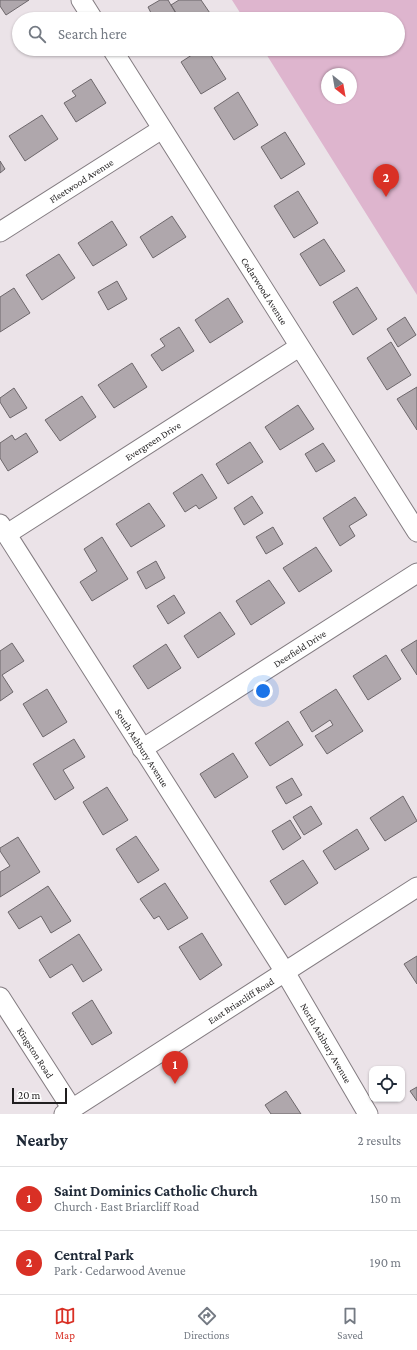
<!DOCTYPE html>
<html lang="en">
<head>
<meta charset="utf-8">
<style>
  body { margin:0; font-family:"Crimson Pro",serif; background:#f2f2f3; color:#1f2937 }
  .controls { position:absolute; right:12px; bottom:12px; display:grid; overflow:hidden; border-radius:8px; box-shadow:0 1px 3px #0004 }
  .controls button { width:36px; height:36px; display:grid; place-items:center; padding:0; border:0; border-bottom:1px solid #e0e1e3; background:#fff; color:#1f2937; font:20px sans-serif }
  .compass { position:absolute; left:321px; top:68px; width:36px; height:36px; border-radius:50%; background:#fff; box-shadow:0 1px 3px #0004; rotate:149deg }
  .scale { position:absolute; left:12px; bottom:10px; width:55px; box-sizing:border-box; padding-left:4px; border:2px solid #201e1f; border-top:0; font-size:11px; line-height:14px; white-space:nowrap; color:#201e1f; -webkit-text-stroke:3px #fff; paint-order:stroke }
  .you { position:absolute; left:263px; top:691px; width:14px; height:14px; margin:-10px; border:3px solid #fff; border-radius:50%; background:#1a73e8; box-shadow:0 0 0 6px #1a73e833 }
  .badge { display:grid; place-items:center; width:26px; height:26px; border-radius:50%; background:#d93025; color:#fff; font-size:13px; font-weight:700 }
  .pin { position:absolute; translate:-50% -33px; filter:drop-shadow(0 1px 2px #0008) }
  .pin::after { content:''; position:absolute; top:21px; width:14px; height:12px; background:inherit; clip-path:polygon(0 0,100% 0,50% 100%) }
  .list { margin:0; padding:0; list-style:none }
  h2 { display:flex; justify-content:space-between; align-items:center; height:52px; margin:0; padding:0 16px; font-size:17px }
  h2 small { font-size:13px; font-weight:400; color:#747a83 }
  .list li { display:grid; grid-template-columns:26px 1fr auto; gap:12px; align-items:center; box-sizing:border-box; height:64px; padding:0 16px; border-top:1px solid #e0e1e3 }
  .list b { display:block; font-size:15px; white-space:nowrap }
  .list p { margin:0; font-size:13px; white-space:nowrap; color:#747a83 }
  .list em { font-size:13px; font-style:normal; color:#747a83 }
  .icon { flex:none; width:22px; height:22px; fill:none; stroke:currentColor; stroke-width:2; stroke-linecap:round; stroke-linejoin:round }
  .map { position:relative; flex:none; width:417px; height:1114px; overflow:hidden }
  .search { position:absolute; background:#fff; box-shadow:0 1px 3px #0004; left:12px; right:12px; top:12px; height:44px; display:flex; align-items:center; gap:10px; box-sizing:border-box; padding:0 14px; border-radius:22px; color:#747a83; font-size:15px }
  .sheet { height:180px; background:#fff }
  nav { display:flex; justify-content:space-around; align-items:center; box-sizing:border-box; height:56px; border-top:1px solid #e0e1e3; background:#fff; font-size:11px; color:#747a83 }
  nav a { display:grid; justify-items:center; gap:2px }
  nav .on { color:#d93025 }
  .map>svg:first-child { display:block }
</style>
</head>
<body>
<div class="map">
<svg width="417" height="1114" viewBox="0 0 417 1114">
  <rect width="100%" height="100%" fill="#ebe3e8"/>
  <!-- green -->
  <path fill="#deb5ce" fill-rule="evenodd" d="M232,0H417V295L263,49H398V19H244ZM327,74H351V98H327Z"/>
  <!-- building -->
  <path fill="#afa7ac" stroke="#6d676b" d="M0,0H29L6,15L0,6Z
    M160,0H168L178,17L175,19H154L148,7Z
    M179,0H201L214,19H180L171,5Z
    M201,49H207L226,79L201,94L181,62Z
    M91,79L106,103L76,122L64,103L76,96L72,91Z
    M238,92L258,125L234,140L214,108Z
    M42,115L58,139L25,161L9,136Z
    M285,132L305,164L281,179L261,147Z
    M0,161L5,169L0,173Z
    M298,191L318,223L294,238L274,206Z
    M172,216L186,237L153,258L140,237Z
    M112,221L127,245L93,266L78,243Z
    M324,239L345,271L320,286L300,254Z
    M59,254L75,278L42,300L26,275Z
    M117,281L127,299L108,310L98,292Z
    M357,287L377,319L353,335L333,302Z
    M14,288L30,313L0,332V297Z
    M228,298L243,322L210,343L195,320Z
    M405,317L416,335L398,347L387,329Z
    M179,327L194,351L162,371L151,355L165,346L160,339Z
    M391,342L411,375L387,390L367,358Z
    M132,363L147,387L114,408L98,385Z
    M417,387V430L397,399Z
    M14,388L27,408L10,418L0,402V398Z
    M82,396L96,417L60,441L45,420Z
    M298,405L314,429L280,450L265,427Z
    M26,433L38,452L8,471L0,458V443L12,435L15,440Z
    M250,442L263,462L228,484L216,464Z
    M323,443L335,461L316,472L305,454Z
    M202,474L217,498L199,509L196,505L185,512L173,493Z
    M252,496L263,513L244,525L234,508Z
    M355,497L367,515L349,526L355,536L340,546L323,518Z
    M149,503L165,526L131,547L116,524Z
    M273,527L283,544L266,554L256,537Z
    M102,537L128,579L92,601L80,582L97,571L84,549Z
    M316,547L332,571L299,592L283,568Z
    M156,561L165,578L146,589L137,572Z
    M269,580L285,603L251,625L236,601Z
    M174,595L185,613L168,624L157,606Z
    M220,612L235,634L198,658L184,636Z
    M417,640V675L401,650Z
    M12,643L24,661L2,675L13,692L0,701V651Z
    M166,644L181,668L148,689L133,666Z
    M386,655L401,679L368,700L353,676Z
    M47,689L67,722L43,737L23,704Z
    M336,689L363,731L327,754L315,736L333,725L330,720L312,732L300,712Z
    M288,721L303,745L270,766L255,743Z
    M74,739L85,757L63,770L74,788L55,800L33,764Z
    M233,753L248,777L215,798L200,774Z
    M292,778L302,795L286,804L276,787Z
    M107,787L128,820L103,835L83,802Z
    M403,796L417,821L385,841L370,818Z
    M311,806L322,824L304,835L293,817Z
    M290,820L301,838L283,850L272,831Z
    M357,829L369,849L335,870L323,851Z
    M136,836L159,870L138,883L116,849Z
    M18,837L40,872L0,897V872L10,866L0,851V848Z
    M303,860L318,883L285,905L270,881Z
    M165,883L188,918L168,930L159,916L154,919L140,899Z
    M48,886L71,921L51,933L41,916L19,929L8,912Z
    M202,933L222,965L200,980L179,947Z
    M79,934L102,970L83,982L72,964L50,978L39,960Z
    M417,956V984L404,964Z
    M92,1000L112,1033L92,1045L72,1013Z
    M417,1087V1101L410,1091Z
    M286,1091L301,1114H271L265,1105Z"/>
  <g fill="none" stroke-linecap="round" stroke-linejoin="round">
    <!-- minor casing -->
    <g stroke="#837c81" stroke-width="21">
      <g id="minor">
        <path d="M81,0L93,19"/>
        <path id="s1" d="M112,49L417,532"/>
        <path id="s2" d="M0,232L162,129"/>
        <path id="s3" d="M0,524L285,972L368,1114"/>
        <path id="s4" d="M7,534L299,347"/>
        <path id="s5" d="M142,749L417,573"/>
        <path id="s6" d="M0,997L72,1109"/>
        <path id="s7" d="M64,1114L417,887"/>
      </g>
    </g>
    <!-- minor -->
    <use href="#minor" stroke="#fff" stroke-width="19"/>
  </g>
  <g text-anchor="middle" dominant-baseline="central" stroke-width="4" stroke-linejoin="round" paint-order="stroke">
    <!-- street labels -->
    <g font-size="10" fill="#201e1f" stroke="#fff">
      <text stroke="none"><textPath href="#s2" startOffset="96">Fleetwood Avenue</textPath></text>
      <text stroke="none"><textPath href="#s1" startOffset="286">Cedarwood Avenue</textPath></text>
      <text stroke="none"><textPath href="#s4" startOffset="173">Evergreen Drive</textPath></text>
      <text stroke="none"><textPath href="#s5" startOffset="187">Deerfield Drive</textPath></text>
      <text stroke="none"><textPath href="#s3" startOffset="265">South Ashbury Avenue</textPath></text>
      <text stroke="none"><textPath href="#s7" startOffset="210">East Briarcliff Road</textPath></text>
      <text stroke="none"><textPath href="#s3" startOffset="613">North Ashbury Avenue</textPath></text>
      <text stroke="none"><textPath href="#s6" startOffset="66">Kingston Road</textPath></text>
    </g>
  </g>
</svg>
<div class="controls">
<button><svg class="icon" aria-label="locate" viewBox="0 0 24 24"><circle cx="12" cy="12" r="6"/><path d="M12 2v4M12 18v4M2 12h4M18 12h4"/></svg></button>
</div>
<svg class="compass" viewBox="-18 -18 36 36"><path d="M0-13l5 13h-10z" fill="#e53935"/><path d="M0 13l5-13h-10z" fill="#747a83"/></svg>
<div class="scale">20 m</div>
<div class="you"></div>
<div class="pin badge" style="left:175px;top:1084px">1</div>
<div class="pin badge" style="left:386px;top:197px">2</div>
<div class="search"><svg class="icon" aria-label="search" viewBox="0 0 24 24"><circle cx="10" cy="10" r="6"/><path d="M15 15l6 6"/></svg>Search here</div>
</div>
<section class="sheet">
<h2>Nearby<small>2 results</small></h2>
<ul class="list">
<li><span class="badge">1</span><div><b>Saint Dominics Catholic Church</b><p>Church · East Briarcliff Road</p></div><em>150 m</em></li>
<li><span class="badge">2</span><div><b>Central Park</b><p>Park · Cedarwood Avenue</p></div><em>190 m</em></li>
</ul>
</section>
<nav>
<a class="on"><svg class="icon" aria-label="map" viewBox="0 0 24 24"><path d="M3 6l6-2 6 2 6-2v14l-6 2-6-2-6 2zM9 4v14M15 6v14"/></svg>Map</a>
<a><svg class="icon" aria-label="directions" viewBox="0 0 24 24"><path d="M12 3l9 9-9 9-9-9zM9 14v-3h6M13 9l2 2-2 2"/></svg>Directions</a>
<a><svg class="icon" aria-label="saved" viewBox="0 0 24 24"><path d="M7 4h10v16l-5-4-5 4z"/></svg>Saved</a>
</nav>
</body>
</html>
